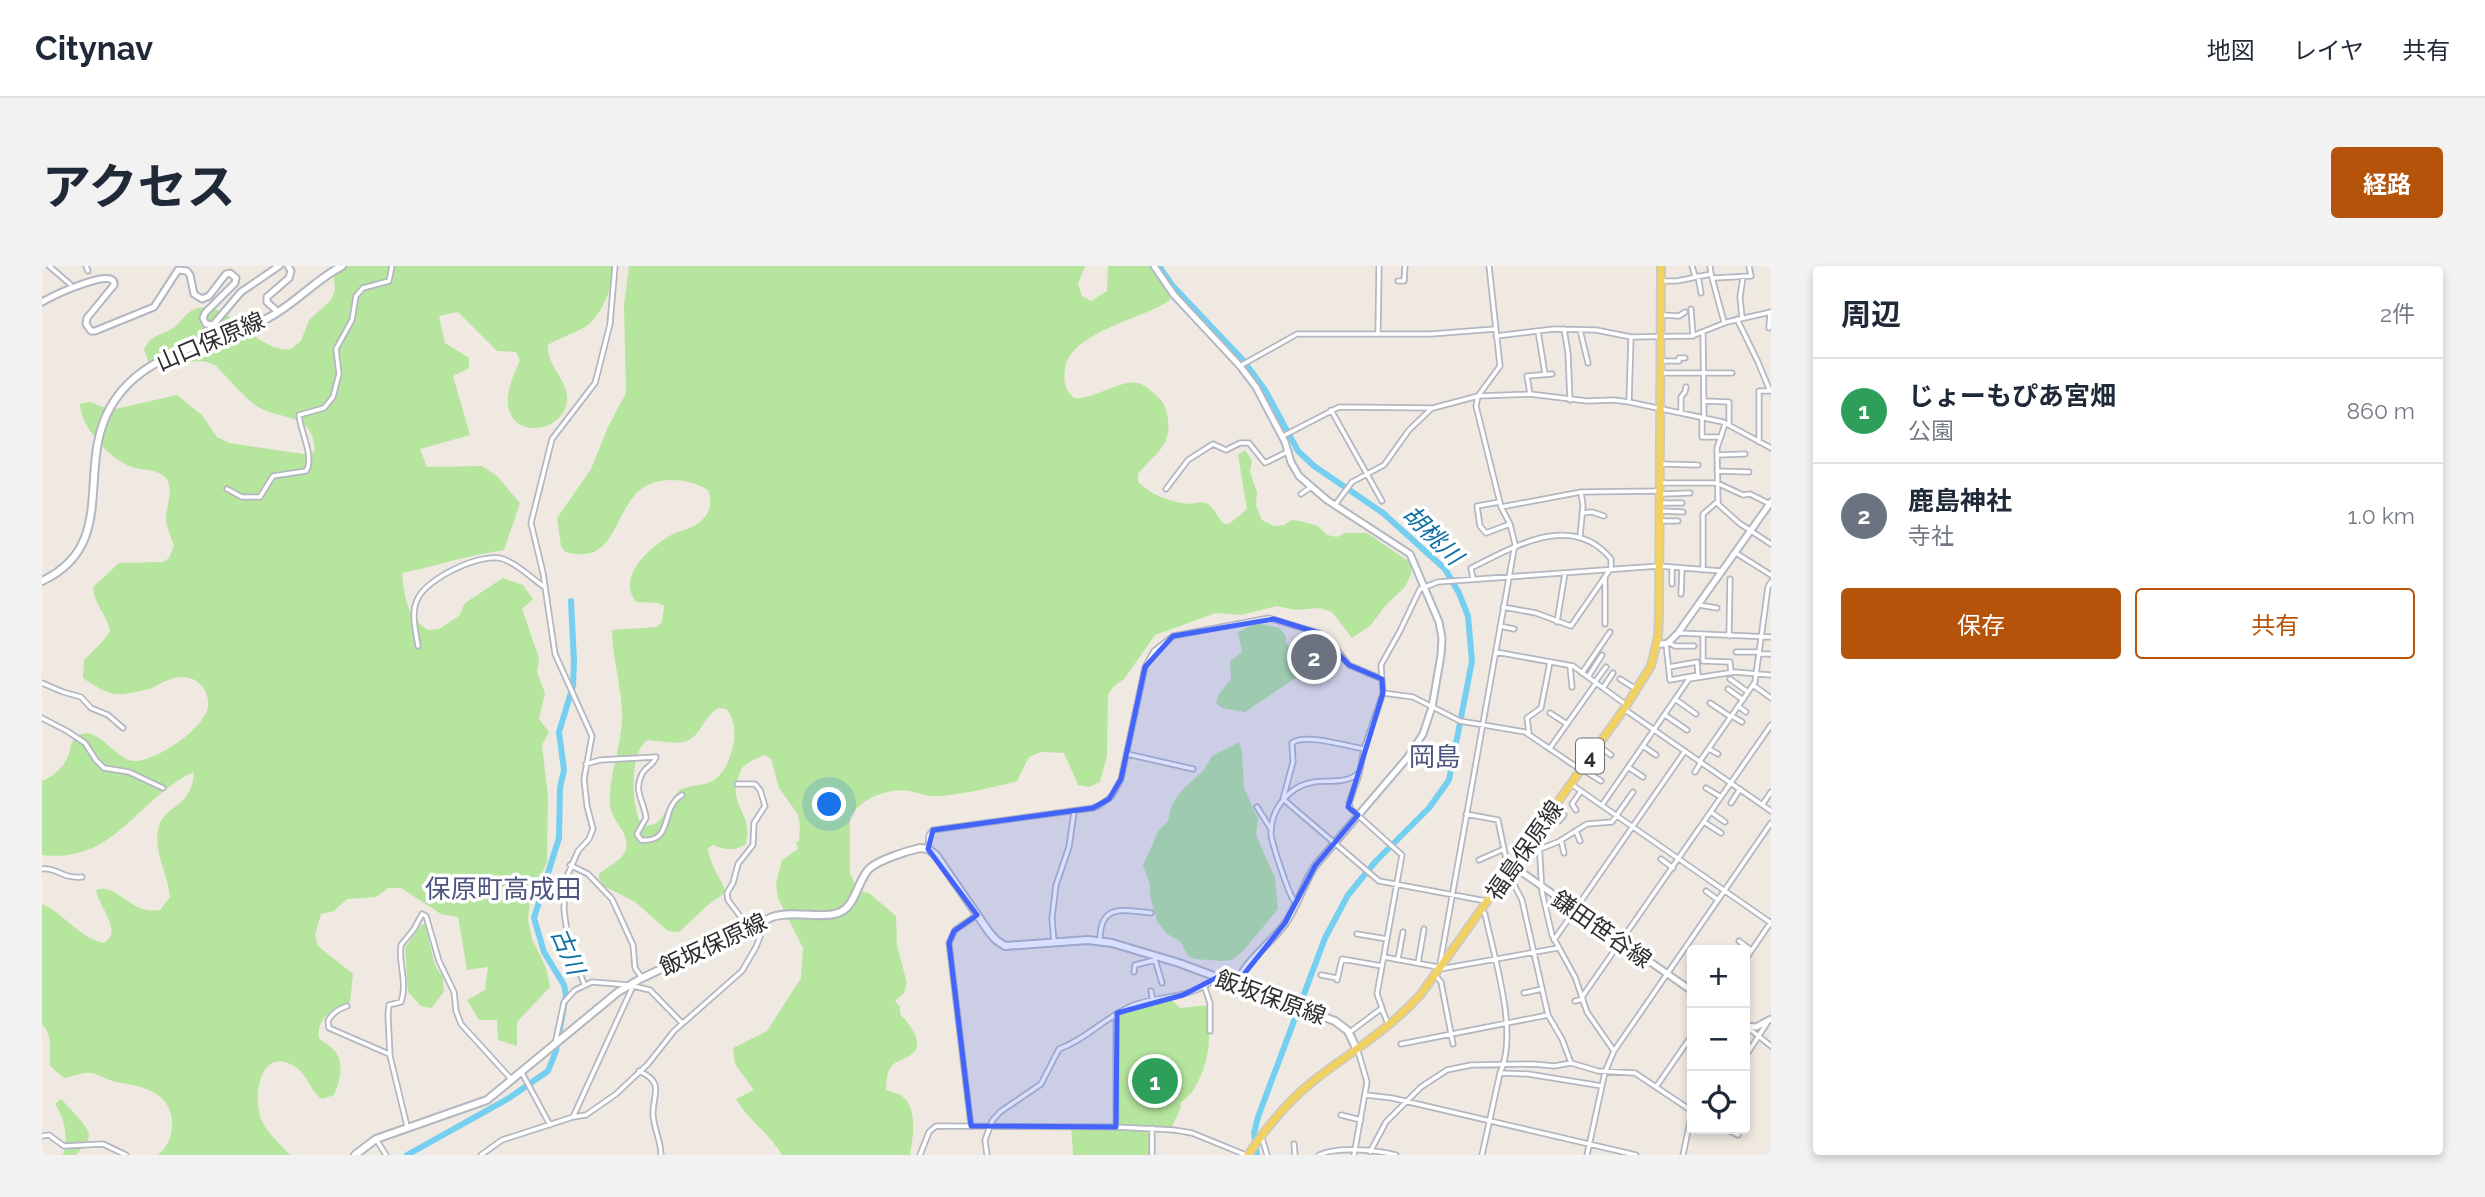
<!DOCTYPE html>
<html lang="ja">
<head>
<meta charset="utf-8">
<style>
  body { margin:0; font-family:Raleway,"Noto Sans JP",sans-serif; background:#f2f2f3; color:#1f2937 }
  .controls { position:absolute; right:21px; bottom:21px; display:grid; overflow:hidden; border-radius:7px; box-shadow:0 4px 10px #0003 }
  .controls button { width:63px; height:63px; display:grid; place-items:center; padding:0; border:0; border-bottom:2px solid #e0e1e3; background:#fff; color:#1f2937; font:35px sans-serif }
  .you { position:absolute; left:788px; top:539px; width:24px; height:24px; margin:-18px; border:5px solid #fff; border-radius:50%; background:#1a73e8; box-shadow:0 0 0 10px #1a73e833 }
  .badge { display:grid; place-items:center; width:46px; height:46px; border-radius:50%; background:#b45309; color:#fff; font-size:23px; font-weight:700 }
  .pin { position:absolute; translate:-50% -50%; border:4px solid #fff; box-shadow:0 2px 7px #0006 }
  .list { margin:0; padding:0; list-style:none }
  h2 { display:flex; justify-content:space-between; align-items:center; height:91px; margin:0; padding:0 28px; font-size:30px }
  h2 small { font-size:23px; font-weight:400; color:#747a83 }
  .list li { display:grid; grid-template-columns:46px 1fr auto; gap:21px; align-items:center; box-sizing:border-box; height:105px; padding:0 28px; border-top:2px solid #e0e1e3 }
  .list b { display:block; font-size:26px; white-space:nowrap }
  .list p { margin:0; font-size:23px; white-space:nowrap; color:#747a83 }
  .list em { font-size:23px; font-style:normal; color:#747a83 }
  .actions { display:flex; gap:14px; padding:21px 28px }
  .actions a { flex:1; padding:16px 0; border:2px solid #b45309; border-radius:7px; text-align:center; font-size:24px; color:#b45309 }
  .actions .main { background:#b45309; color:#fff }
  .icon { flex:none; width:38px; height:38px; fill:none; stroke:currentColor; stroke-width:2; stroke-linecap:round; stroke-linejoin:round }
  .map { position:relative; flex:none; width:1729px; height:889px; overflow:hidden; border-radius:7px }
  header { display:flex; align-items:center; gap:42px; box-sizing:border-box; height:98px; padding:0 35px; background:#fff; border-bottom:2px solid #e0e1e3 }
  header strong { font-size:33px }
  nav { display:flex; gap:38px; margin-inline-start:auto; font-size:24px }
  .intro { display:flex; align-items:center; justify-content:space-between; box-sizing:border-box; height:168px; padding:0 42px }
  h1 { margin:0; font-size:49px }
  .button { padding:18px 32px; border-radius:7px; background:#b45309; color:#fff; font-size:24px; font-weight:700 }
  main { display:flex; gap:42px; padding:0 42px }
  aside { flex:1; background:#fff; border-radius:7px; box-shadow:0 4px 10px #0003 }
  .map>svg:first-child { display:block }
</style>
</head>
<body>
<header>
<strong>Citynav</strong>
<nav><a>地図</a><a>レイヤ</a><a>共有</a></nav>
</header>
<div class="intro"><h1>アクセス</h1><a class="button">経路</a></div>
<main>
<div class="map">
<svg width="1729" height="889" viewBox="0 0 1729 889">
  <rect width="100%" height="100%" fill="#efe9e1"/>
  <!-- green -->
  <path fill="#b6e59e" fill-rule="evenodd" d="M291,0H576C571,17 559,54 541,62C529,69 518,71 506,79C503,98 527,114 525,135C522,163 479,173 468,147C461,130 472,109 478,94L474,86L455,85L416,46L397,50L403,77L427,92V102L411,110L428,169L378,183L385,201L440,200L455,210L478,237L462,284C427,289 394,300 360,307C363,333 364,349 386,364L397,363L409,355L417,350L423,337L461,312L481,319L491,333L480,343L497,392L495,406L503,427L497,453L507,466L500,479L506,531L505,596L488,635L486,654L490,673L504,702L508,721L475,756V780L456,774L455,754H437L425,734L443,724L446,701L425,704L416,651L399,648L359,622H346L334,631L305,633L292,645L279,648L273,669L276,680L311,708L308,736C291,743 274,752 277,772C282,777 292,782 295,788C302,800 297,818 292,829L280,833C268,825 265,807 252,800C217,779 210,833 220,855C226,868 239,879 248,889H116C126,881 131,868 130,855C128,825 99,820 74,816C65,814 57,808 48,807C41,806 30,811 22,812L8,800C7,785 11,769 0,758V638C23,648 37,672 62,677C82,665 56,640 54,624C76,616 87,649 118,644L128,631C126,607 110,585 117,560C122,540 150,542 152,506C96,531 74,598 0,589V515C15,509 28,495 29,478C49,446 72,495 92,495C113,496 164,462 166,440C168,417 146,405 126,414C119,416 114,421 107,423C97,425 84,429 75,428C64,428 50,418 41,412L42,394L61,375L68,365C65,348 52,339 51,321L77,297L121,296L127,292L132,280C129,271 125,263 124,254C124,240 133,222 123,211C114,202 98,205 87,200C66,191 39,161 38,138L48,136L69,144L135,129L160,149L175,171L187,177L268,189L273,184C270,142 236,157 212,138C198,127 186,112 173,99C151,87 130,106 107,97L102,84C108,69 118,70 131,62C140,56 145,44 156,42C189,35 215,88 249,83L259,75L267,54L289,34L293,24Z
    M587,0H1043L1036,18L1040,30L1049,35L1065,25L1066,0H1108L1126,14L1128,34C1100,54 1029,65 1023,103C1021,116 1023,124 1032,132C1052,134 1078,113 1096,117C1104,119 1113,128 1118,133C1123,138 1123,141 1125,148C1132,179 1113,187 1096,208V216C1110,229 1128,236 1147,238C1152,238 1159,235 1164,237C1173,241 1175,252 1182,258H1187L1205,243L1196,189L1203,184L1210,195L1208,206L1215,226L1214,240L1220,254L1232,260L1242,259L1250,254L1258,255L1276,260L1285,269L1295,271L1303,267H1325L1369,297V308L1363,321L1343,340L1329,359L1310,372L1290,346L1277,342L1253,344L1235,340L1199,349L1174,347L1113,369L1082,413L1071,421L1066,429L1065,490L1058,516L1047,521L1036,519L1022,487L999,486L987,491L975,515C955,521 920,528 900,530C886,531 881,528 868,525C847,521 816,533 808,553V607L816,625L827,627L854,650L855,680L865,717L862,727L853,735L858,741V748C867,758 886,779 867,790C860,794 853,795 848,802C844,808 845,817 844,824C849,826 856,827 860,830C876,842 871,871 868,889H740C728,868 706,854 694,833L712,824L693,798L691,782L725,765L759,712L761,682L736,632L734,617L740,594L756,583L754,576L757,575L758,559L755,547L737,522L729,493L722,489C716,492 708,495 702,500C699,503 699,505 697,509C684,538 714,550 703,579C691,585 683,584 671,579L666,582C666,595 679,613 684,626L667,638L637,666L626,665L593,636L562,620L557,613V608C565,601 582,593 584,583C588,566 569,555 568,539C566,511 579,483 580,454C581,423 570,394 570,364L614,361L620,356L622,340L616,337L594,336C574,310 608,281 631,268C640,264 653,262 660,254C669,246 670,234 666,224C654,217 643,214 629,214C564,214 588,304 523,286L519,280L515,252L549,203L566,161L584,127L582,38ZM677,442L684,443C701,459 690,505 669,516C660,520 645,519 637,525C624,536 622,566 599,558C589,540 587,484 606,474C617,475 630,478 641,476C659,473 661,449 677,442Z
    M1214,357L1238,362L1244,371V378L1261,385L1267,392L1266,399L1261,407L1203,446L1180,442L1174,437L1177,428L1189,413L1188,395L1200,386L1196,366Z
    M1197,476L1200,486L1202,522L1216,553L1214,569L1233,612L1236,643L1202,684L1190,694L1180,695L1152,693L1146,690L1138,675L1125,668L1115,655L1108,630V618L1101,599L1117,564L1126,555L1130,538L1141,523L1161,505L1170,490Z
    M383,658L393,699L401,712L402,726L389,742L379,740L366,726L363,682L379,659Z
    M1130,734L1138,742L1167,739C1167,774 1170,794 1150,826C1147,830 1141,834 1138,838L1139,841L1128,865L1112,864L1108,889H1031L1029,858H1071L1073,752L1096,741Z
    M19,833C26,841 47,860 47,870C47,876 38,884 34,889H20L22,887C26,870 23,853 13,838Z"/>
  <g fill="none" stroke-linecap="round" stroke-linejoin="round">
    <!-- river -->
    <path stroke="#75cff0" stroke-width="6" d="M1117,0L1130,19L1201,94L1223,124L1256,185L1272,200L1341,247L1403,303L1417,327L1426,350L1430,395L1407,514L1387,542L1334,595L1306,629L1283,672L1216,851L1212,867L1215,889
      M365,889L467,832L506,805L514,785L524,729L522,719L502,686L492,652L517,572L518,522L522,504L517,466L531,420L532,396L529,335"/>
    <!-- minor casing -->
    <g stroke="#b4b7c1" stroke-width="7">
      <path id="minor" d="M7,0L28,18
        M44,0L46,5
        M1650,0L1653,10
        M1668,0L1669,8
        M1656,10L1659,27
        M1672,12L1709,10L1707,0
        M1356,15H1362L1363,0
        M1620,15H1635L1669,8L1682,56
        M1649,43L1651,70
        M1620,49L1637,50L1643,46
        M1700,52L1698,31L1701,11
        M1695,53L1716,96L1728,125
        M1727,62L1728,46
        M1522,63L1526,87L1528,134
        M1538,64L1546,97
        M1496,65L1503,108
        M1661,67L1662,152
        M1336,68L1337,0
        M1454,70L1512,63L1554,64L1589,71L1650,70L1685,56L1729,46
        M1620,95H1637V92H1643
        M1198,100L1255,68H1389L1453,63
        M1619,107H1690
        M1488,128L1485,110L1510,108
        M1662,135L1687,136V159
        M1587,136L1681,156L1729,182
        M1289,144L1340,235
        M1639,147V131L1643,126L1644,121
        M1660,152V171H1679
        M1683,158L1675,182L1676,238L1697,257L1729,278
        M1241,170L1297,141L1391,142L1436,130L1488,128L1545,135L1572,134L1587,136L1589,71
        M1717,176V125H1727
        M1675,189L1703,188
        M1620,198L1656,199
        M1675,205L1707,206
        M1619,217H1675L1701,229L1708,228L1728,238
        M185,223L200,231H218L231,210L264,205C273,191 258,165 257,149L282,142L291,131L297,108L294,83L310,54L314,30L321,22L347,15L350,0
        M1124,223L1146,194L1171,178L1184,184L1198,177H1207L1223,197L1247,185
        M1259,228L1269,221
        M1619,228L1648,227
        M1458,236L1435,240L1438,260L1444,267L1468,258
        M1619,237H1640
        M1293,239L1310,216L1342,199L1367,164L1389,143
        M1459,241L1539,226L1617,225
        M1619,245L1641,246
        M1540,247L1550,246L1562,250
        M1619,255H1636
        M1538,271L1541,240L1539,226
        M1694,287L1729,309
        M1661,304V248L1675,236
        M1563,311V358
        M1431,313L1429,302C1472,281 1530,245 1569,293V302L1529,360L1494,347L1461,341
        M1630,318V301
        M1639,328L1640,302
        M1657,339L1675,342
        M1515,356L1523,307
        M1458,360L1472,363
        M1636,367L1729,371
        M1661,369V395L1688,396L1689,407
        M1687,370L1688,313
        M1627,377L1633,380H1652
        M1624,378L1628,414L1656,409L1655,396L1627,401
        M376,380C374,365 368,347 376,332C386,312 439,286 461,293C476,298 488,311 501,320
        M1454,386L1531,400L1583,438
        M1694,386H1716
        M1717,388H1729
        M1528,400L1530,421
        M1540,407L1568,366
        M1546,411L1560,389
        M1578,413L1594,423
        M1688,413L1706,426
        M1553,416L1564,401
        M0,417L21,426L39,431L49,442L66,449L81,462
        M1711,419L1729,432
        M1561,422L1571,407
        M1686,423L1701,434
        M1341,427L1371,431L1418,455L1483,466L1539,504
        M1633,433L1654,448
        M1668,437L1689,451
        M1696,440L1704,446
        M1582,443L1729,545
        M1508,447L1525,458
        M1623,449L1645,464
        M1690,450L1700,456
        M0,452L25,465L43,477L54,494L62,502L87,506L121,522
        M1487,467L1485,452L1499,442L1508,396
        M1601,480L1614,489
        M1558,481L1569,489
        M1508,482L1554,417
        M1322,483C1305,480 1263,467 1250,477L1251,496L1241,533L1337,615L1444,635
        M1667,483L1676,488
        M1085,488L1151,503
        M1546,493L1556,500
        M1658,495L1713,416L1726,321L1729,316
        M544,498L558,494L614,491C612,499 604,500 600,508C591,525 602,535 604,552L595,568L599,574C633,577 617,542 640,529
        M1586,501L1601,511
        M1540,503L1559,515
        M1653,506L1659,496
        M695,518H713L718,524L723,540L712,557L711,579L696,598L691,617L685,627L686,634L707,662
        M1529,518L1729,657
        M1664,522L1679,531
        M1689,537L1698,523
        M1560,539L1647,413L1692,406L1729,409
        M1720,539L1729,526
        M1516,540L1522,549L1517,555
        M1215,541L1229,563
        M1534,544L1530,538L1539,525
        M1669,546L1683,556
        M1424,548L1456,554L1464,593L1469,599
        M1662,556L1679,567
        M1534,565L1538,575
        M1494,568L1497,575L1500,626L1510,669L1533,711L1545,746L1572,785
        M1519,574L1522,587
        M886,583L887,569L891,564L1051,542L1058,539L1070,530L1079,513L1103,401L1112,385L1131,370L1227,352L1277,367L1288,375L1307,399L1340,413
        M1498,583L1516,576L1545,558L1570,556L1591,526
        M1619,593L1631,602
        M1437,594L1462,583
        M528,599L546,608L570,633L591,679L593,702L600,712
        M0,603C15,601 20,613 40,611
        M1466,607L1480,634L1506,749L1520,773L1529,797
        M1664,625L1676,634
        M1253,636C1247,630 1231,580 1229,569C1228,543 1247,520 1272,516C1286,514 1306,518 1316,507
        M1439,644L1443,648C1452,691 1477,767 1458,807L1440,889
        M1315,668L1345,673
        M1058,674C1058,637 1081,644 1109,647
        M1512,674L1643,485
        M1697,675L1709,684
        M1012,677L1010,652L1014,619L1027,581L1032,546
        M1342,691L1396,701
        M1113,693L1120,717
        M1356,693L1361,666
        M1703,694L1729,656
        M1376,697L1382,663
        M1398,698L1473,278L1468,258L1459,241L1434,140L1436,130L1458,100L1447,0
        M1398,703L1516,682
        M1092,706L1093,699L1113,694L1115,690
        M1279,709L1295,712
        M1394,710L1399,716L1411,778
        M1295,714L1300,693L1340,700
        M542,718L526,674L522,644L523,615L536,585L547,573L551,563L545,540L542,513L550,470L513,388L501,307L489,257L510,173L553,117L556,106L568,58L573,0
        M1162,719L1168,737V765
        M1109,725L1111,735
        M1482,727L1500,723
        M1540,731L1729,459
        M1533,735L1541,733
        M305,740C296,743 290,747 286,755L287,762L347,788
        M1340,743L1346,758
        M1705,761L1729,780
        M1308,766L1340,742L1335,728L1360,589L1309,543L1307,537L1317,509L1322,483L1341,427L1339,399L1358,365L1378,323L1396,316L1617,300L1679,305
        M513,778L522,736L533,724L550,716L587,719L608,724L640,757
        M1359,778L1506,749
        M1703,791L1725,757
        M597,805C624,817 610,829 611,849C612,863 619,875 619,889
        M480,807L508,859
        M1458,807L1486,808L1560,820
        M1614,821L1650,769
        M1324,829L1350,832L1594,889
        M1299,849L1319,854
        M531,851L591,720
        M365,860L348,790L346,749L347,739L359,736C366,716 356,698 359,679L372,663L380,648L384,650L397,695L412,726L414,745L419,758L469,813
        M929,860L907,677L913,664L935,649
        M1074,861V748
        M1684,863L1696,869
        M0,870L7,869L22,880L61,878L84,889
        M1220,872L1225,889
        M334,873L344,889
        M1252,878L1253,889
        M1328,886L1344,856L1379,821L1405,804L1429,799L1491,798L1512,800L1529,797L1556,805L1593,807L1650,845
        M439,889L460,874L531,851L544,849L574,828L606,798L632,765L700,705L714,681L725,653
        M878,889L887,866L894,860L1074,861L1132,864L1150,867L1204,889
        M945,889L943,874L950,855L958,846L999,818L1017,783C1045,773 1064,750 1092,739C1119,729 1150,733 1174,712
        M1110,889V862
        M1277,889C1294,880 1335,884 1354,889
        M1312,889L1325,816L1316,785
        M1545,889L1563,806L1572,785L1729,557
        M1641,889L1650,846"/>
    </g>
    <!-- tertiary casing -->
    <g stroke="#b4b7c1" stroke-width="9">
      <path id="tertiary" d="M1112,0L1132,29L1198,100L1214,121L1243,176L1249,196L1257,210L1285,234L1368,288L1397,356L1400,372L1399,389L1390,441L1381,468L1366,491L1273,600C1261,618 1255,642 1242,659C1226,680 1205,693 1194,718
        M0,36C14,28 75,0 72,19L45,52L44,58L49,65H53L112,41L136,4L145,5L148,9L152,28L160,33L167,30L184,8L188,7L194,12L193,17L163,47L161,52L164,58L171,59L199,26L237,0
        M236,46L225,36V31L247,12L249,5L246,0
        M1614,379L1626,377L1636,367L1729,236
        M1471,600L1650,725
        M1703,760L1714,761L1729,753"/>
    </g>
    <!-- secondary casing -->
    <g stroke="#b4b7c1" stroke-width="10">
      <path id="secondary" d="M0,315C77,279 34,203 68,142C101,82 172,81 226,52C253,38 273,14 300,0
        M313,889L334,873L445,834L576,726L600,712L730,651C752,644 780,653 796,647C814,641 815,615 827,603C836,594 865,585 878,582L886,583L894,589L947,666L954,674L963,680L1046,674L1070,677L1137,697L1293,755L1306,765L1315,784"/>
    </g>
    <!-- primary casing -->
    <g stroke="#c9c9c9" stroke-width="10">
      <path id="primary" d="M1206,889C1224,862 1245,836 1270,816C1308,786 1346,765 1379,728L1582,443L1609,400L1616,371L1617,348L1619,0"/>
    </g>
    <!-- minor -->
    <use href="#minor" stroke="#fff" stroke-width="3.5"/>
    <!-- tertiary -->
    <use href="#tertiary" stroke="#fff" stroke-width="5"/>
    <!-- secondary -->
    <use href="#secondary" stroke="#fff" stroke-width="6"/>
    <!-- primary -->
    <use href="#primary" stroke="#f2d163" stroke-width="7"/>
  </g>
  <!-- marked area -->
  <path fill="#4264fb" fill-opacity="0.2" stroke="#4264fb" stroke-width="5" stroke-linejoin="round" d="M1232,353L1277,367L1307,399L1340,413L1341,427L1306,541L1316,549L1273,600L1243,657L1194,718L1176,711L1141,729L1075,747L1074,861L929,860L907,677L912,665L935,649L886,583L891,564L1051,542L1067,533L1079,513L1103,401L1131,370Z"/>
  <g text-anchor="middle" dominant-baseline="central" stroke-width="7" stroke-linejoin="round" paint-order="stroke">
    <!-- shield labels -->
    <rect fill="#fff" stroke="#6d6d6d" stroke-width="2" x="1534" y="472.5" width="28" height="35" rx="5"/>
    <g font-size="21" font-weight="bold" fill="#2e2e2e">
      <text x="1548" y="490">4</text>
    </g>
    <!-- street labels -->
    <g font-size="23" fill="#2e2e2e" stroke="#fff">
      <text transform="translate(168 75) rotate(-23)">山口保原線</text>
      <text transform="translate(1482 584) rotate(-55)">福島保原線</text>
      <text transform="translate(1560 663) rotate(35)">鎌田笹谷線</text>
      <text transform="translate(671 678) rotate(-25)">飯坂保原線</text>
      <text transform="translate(1229 731) rotate(20)">飯坂保原線</text>
    </g>
    <!-- water labels -->
    <g font-size="24" font-style="italic" fill="#0d6fa3" stroke="#fff">
      <text transform="translate(1391 269) rotate(45)">胡桃川</text>
      <text transform="translate(526 685) rotate(67)">古川</text>
    </g>
    <!-- quarter labels -->
    <g font-size="26" fill="#4d5680" stroke="#fff">
      <text x="1393" y="491">岡島</text>
      <text x="461" y="623">保原町高成田</text>
    </g>
  </g>
</svg>
<div class="controls">
<button>+</button>
<button>−</button>
<button><svg class="icon" aria-label="locate" viewBox="0 0 24 24"><circle cx="12" cy="12" r="6"/><path d="M12 2v4M12 18v4M2 12h4M18 12h4"/></svg></button>
</div>
<div class="you"></div>
<div class="pin badge" style="left:1113px;top:815px;background:#2e9e5b">1</div>
<div class="pin badge" style="left:1272px;top:391px;background:#6b7280">2</div>
</div>
<aside>
<h2>周辺<small>2件</small></h2>
<ul class="list">
<li><span class="badge" style="background:#2e9e5b">1</span><div><b>じょーもぴあ宮畑</b><p>公園</p></div><em>860 m</em></li>
<li><span class="badge" style="background:#6b7280">2</span><div><b>鹿島神社</b><p>寺社</p></div><em>1.0 km</em></li>
</ul>
<div class="actions"><a class="main">保存</a><a>共有</a></div>
</aside>
</main>
</body>
</html>
